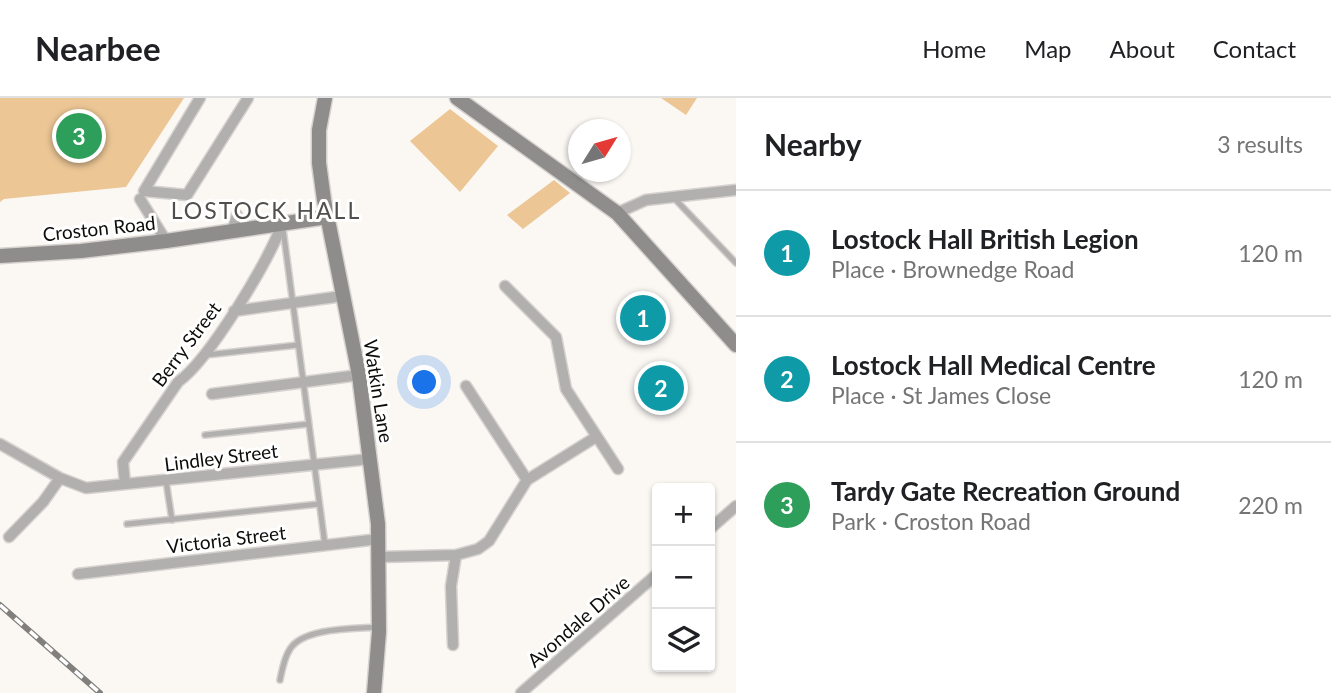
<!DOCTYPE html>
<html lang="en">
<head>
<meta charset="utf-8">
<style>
  body { margin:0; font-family:Lato,sans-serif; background:#f2f2f2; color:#202124 }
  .controls { position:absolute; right:21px; bottom:21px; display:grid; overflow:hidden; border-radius:7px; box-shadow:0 2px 5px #0004 }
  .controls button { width:63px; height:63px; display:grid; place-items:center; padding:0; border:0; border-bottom:2px solid #e0e0e0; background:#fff; color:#202124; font:35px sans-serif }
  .compass { position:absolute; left:568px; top:21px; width:63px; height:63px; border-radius:50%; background:#fff; box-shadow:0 2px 5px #0004; rotate:53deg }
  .you { position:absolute; left:425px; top:285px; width:24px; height:24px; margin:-18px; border:5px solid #fff; border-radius:50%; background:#1a73e8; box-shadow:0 0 0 10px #1a73e833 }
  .badge { display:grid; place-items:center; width:46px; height:46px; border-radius:50%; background:#3f8786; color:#fff; font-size:23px; font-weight:700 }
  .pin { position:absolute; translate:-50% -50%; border:4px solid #fff; box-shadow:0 2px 7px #0006 }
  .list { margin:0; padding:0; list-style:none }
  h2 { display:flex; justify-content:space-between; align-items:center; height:91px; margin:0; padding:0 28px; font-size:30px }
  h2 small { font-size:23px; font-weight:400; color:#757577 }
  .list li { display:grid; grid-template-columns:46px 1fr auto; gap:21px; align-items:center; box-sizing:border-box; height:126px; padding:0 28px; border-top:2px solid #e0e0e0 }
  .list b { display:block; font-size:26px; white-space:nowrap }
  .list p { margin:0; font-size:23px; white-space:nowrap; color:#757577 }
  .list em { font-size:23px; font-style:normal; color:#757577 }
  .icon { flex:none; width:38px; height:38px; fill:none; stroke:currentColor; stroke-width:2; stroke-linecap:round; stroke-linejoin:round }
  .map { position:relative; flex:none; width:736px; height:595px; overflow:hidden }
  header { display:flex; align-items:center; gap:42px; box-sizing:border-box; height:98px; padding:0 35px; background:#fff; border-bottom:2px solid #e0e0e0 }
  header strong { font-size:33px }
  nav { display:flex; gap:38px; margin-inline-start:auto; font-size:24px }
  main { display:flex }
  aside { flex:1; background:#fff }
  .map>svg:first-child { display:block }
</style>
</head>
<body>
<header>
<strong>Nearbee</strong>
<nav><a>Home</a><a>Map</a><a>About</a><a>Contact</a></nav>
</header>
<main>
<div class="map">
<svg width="736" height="595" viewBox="0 0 736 595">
  <rect width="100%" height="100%" fill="#fbf8f4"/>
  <!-- green -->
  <path fill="#ecc695" d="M0,0H184L126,89L4,101L0,104Z
    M661,0H697L686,17Z
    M450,11L498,48L460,94L410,43Z
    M554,82L570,95L523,131L507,117Z"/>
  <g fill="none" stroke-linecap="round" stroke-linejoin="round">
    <!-- lane casing -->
    <g stroke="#d5d2cf" stroke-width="8">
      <path id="lane" d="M673,99L736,165
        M283,131L325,447
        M206,257L298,247
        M205,337L309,326
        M166,383L172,422
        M127,426L319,406
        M280,582C282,572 284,560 290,551C304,529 355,531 379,529"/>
    </g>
    <!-- street casing -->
    <g stroke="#d5d2cf" stroke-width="13">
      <path id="street" d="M200,0L144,93L187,97L248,0
        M140,101L166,143
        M617,115L646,102L736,92
        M232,134L237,117
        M505,188L556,239L566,291L618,371
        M234,213L343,198
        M466,288L527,382
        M212,296L359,277
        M0,346L60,380L86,390L370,361
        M125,386L123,364L178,284C209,262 269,163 282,126
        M710,431L736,408
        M9,439L43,404L60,380
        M380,459L456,457L478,451L489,443L527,382L596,339
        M78,476L379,441
        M453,547L451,488L456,457
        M521,595L657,476"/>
    </g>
    <!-- secondary casing -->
    <g stroke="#d5d2cf" stroke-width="17">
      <path id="secondary" d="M325,0L319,32V65L324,102L359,277L378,426L379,534L374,595
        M457,0L617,115L736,247
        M0,158L81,153L166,143L327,119"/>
    </g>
    <!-- lane -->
    <use href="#lane" stroke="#b1b0ae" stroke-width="5"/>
    <!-- street -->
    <use href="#street" stroke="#b1b0ae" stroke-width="10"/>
    <!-- secondary -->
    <use href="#secondary" stroke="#8f8d8b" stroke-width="14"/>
    <!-- rail casing -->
    <g stroke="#81807d" stroke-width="6">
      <path id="rail" d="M0,507L100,595"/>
    </g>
    <!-- rail -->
    <use href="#rail" stroke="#fff" stroke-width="3.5" stroke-dasharray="10" stroke-linecap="butt"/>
  </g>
  <g text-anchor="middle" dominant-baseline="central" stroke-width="6" stroke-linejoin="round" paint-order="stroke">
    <!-- street labels -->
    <g font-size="19" fill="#0c0c0a" stroke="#fff">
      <text transform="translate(99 130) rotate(-6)">Croston Road</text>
      <text transform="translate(186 246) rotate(-53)">Berry Street</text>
      <text transform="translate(379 293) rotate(81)">Watkin Lane</text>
      <text transform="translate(221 359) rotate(-7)">Lindley Street</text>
      <text transform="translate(226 441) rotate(-7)">Victoria Street</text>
      <text transform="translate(578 523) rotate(-41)">Avondale Drive</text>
    </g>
    <!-- quarter labels -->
    <g font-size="23" letter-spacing="2" fill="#514f4c" stroke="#fff">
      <text x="266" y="112">LOSTOCK HALL</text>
    </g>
  </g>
</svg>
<div class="controls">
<button>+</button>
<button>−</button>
<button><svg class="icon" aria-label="layers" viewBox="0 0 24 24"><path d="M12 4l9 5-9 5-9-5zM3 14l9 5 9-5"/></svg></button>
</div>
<svg class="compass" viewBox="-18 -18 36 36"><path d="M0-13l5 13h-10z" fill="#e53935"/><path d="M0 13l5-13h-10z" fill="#757577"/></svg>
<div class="you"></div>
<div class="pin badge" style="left:643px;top:220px;background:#0f9aa8">1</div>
<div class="pin badge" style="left:661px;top:290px;background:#0f9aa8">2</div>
<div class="pin badge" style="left:79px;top:38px;background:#2e9e5b">3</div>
</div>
<aside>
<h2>Nearby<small>3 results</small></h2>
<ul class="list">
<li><span class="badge" style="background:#0f9aa8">1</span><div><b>Lostock Hall British Legion</b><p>Place · Brownedge Road</p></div><em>120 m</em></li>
<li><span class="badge" style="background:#0f9aa8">2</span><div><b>Lostock Hall Medical Centre</b><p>Place · St James Close</p></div><em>120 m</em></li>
<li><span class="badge" style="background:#2e9e5b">3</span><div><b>Tardy Gate Recreation Ground</b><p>Park · Croston Road</p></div><em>220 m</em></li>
</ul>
</aside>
</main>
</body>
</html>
